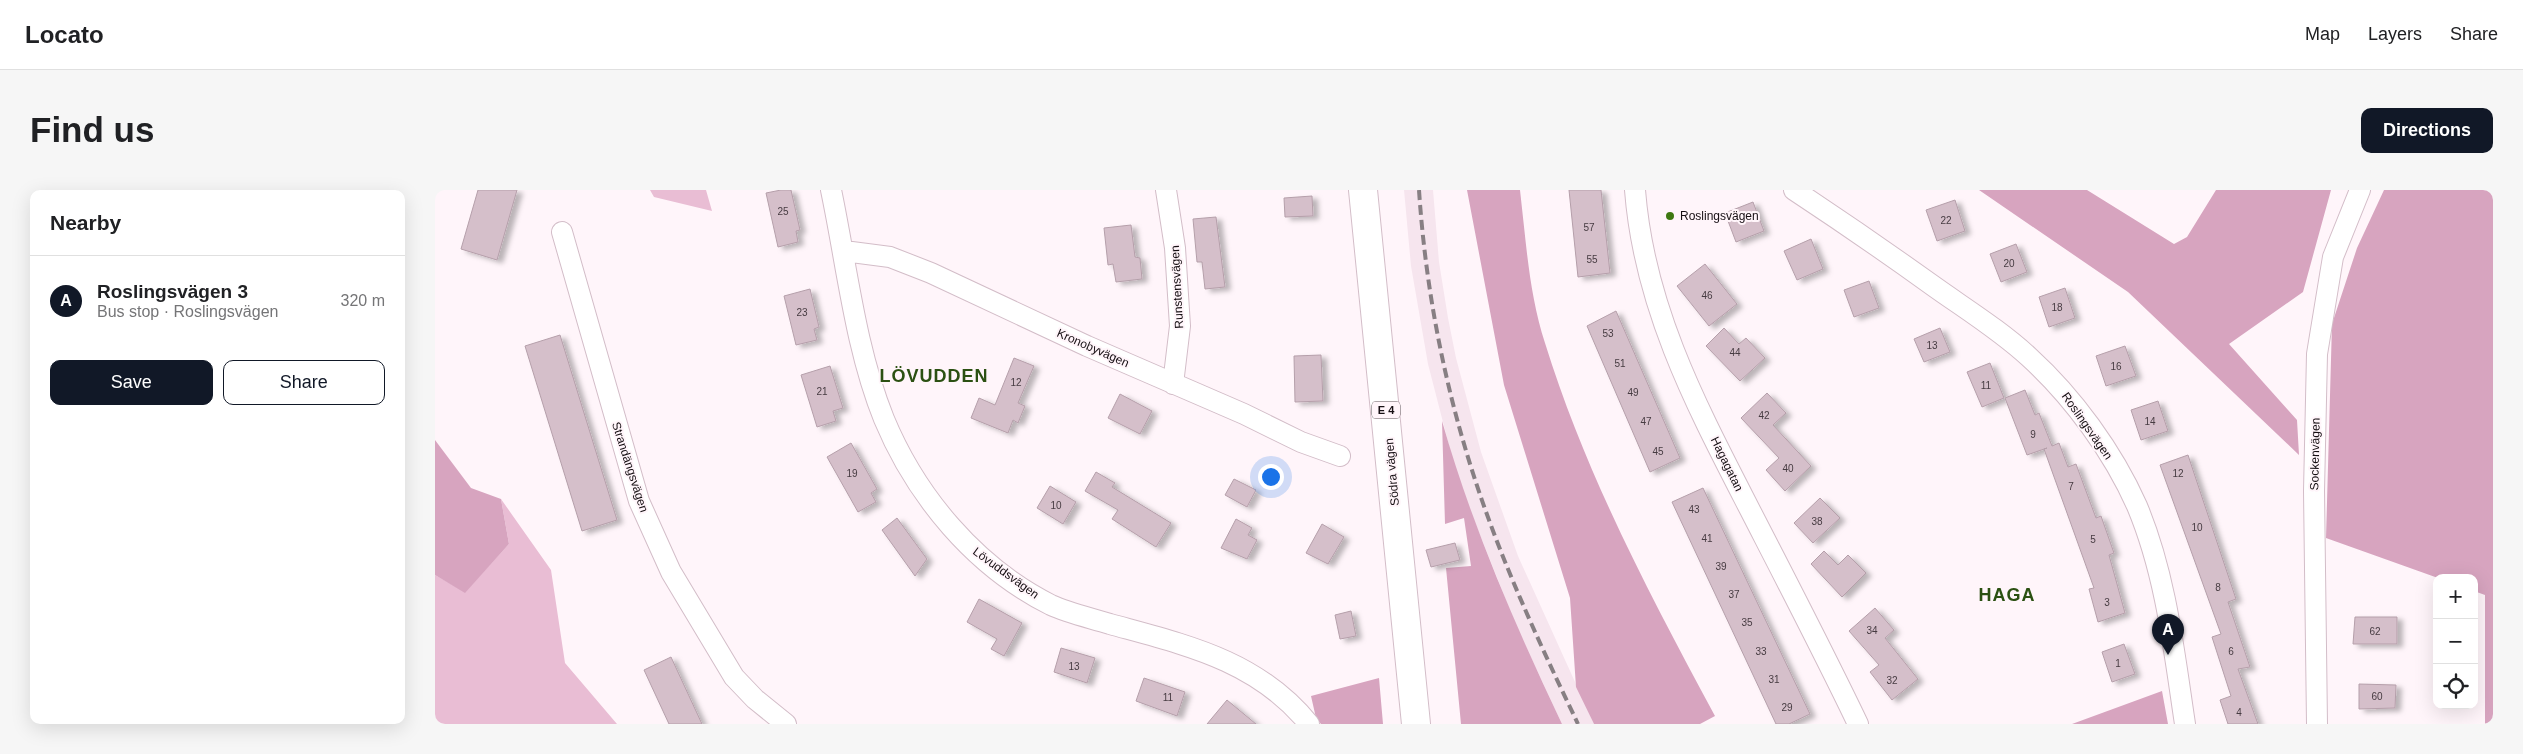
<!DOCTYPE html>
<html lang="en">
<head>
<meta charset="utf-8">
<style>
  body { margin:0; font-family:Arial,sans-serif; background:#f6f6f6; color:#202124 }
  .controls { position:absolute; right:15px; bottom:15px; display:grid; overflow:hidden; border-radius:10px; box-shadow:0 5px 20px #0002 }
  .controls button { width:45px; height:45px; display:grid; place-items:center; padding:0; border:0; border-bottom:1px solid #e0e0e0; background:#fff; color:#202124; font:25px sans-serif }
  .you { position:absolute; left:835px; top:286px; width:18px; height:18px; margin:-12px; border:4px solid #fff; border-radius:50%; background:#1a73e8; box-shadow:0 0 0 8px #1a73e833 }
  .badge { display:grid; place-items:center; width:32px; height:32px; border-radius:50%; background:#111827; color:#fff; font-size:16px; font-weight:700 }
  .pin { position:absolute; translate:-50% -41px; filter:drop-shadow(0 1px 2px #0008) }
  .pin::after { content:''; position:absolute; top:26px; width:18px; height:15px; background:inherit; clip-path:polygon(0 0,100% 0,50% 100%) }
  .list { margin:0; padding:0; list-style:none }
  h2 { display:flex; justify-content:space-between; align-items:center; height:65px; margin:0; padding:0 20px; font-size:21px }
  h2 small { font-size:16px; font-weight:400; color:#757577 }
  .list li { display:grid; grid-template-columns:32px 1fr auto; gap:15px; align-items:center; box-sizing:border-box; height:90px; padding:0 20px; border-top:1px solid #e0e0e0 }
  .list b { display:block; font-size:19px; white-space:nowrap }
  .list p { margin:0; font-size:16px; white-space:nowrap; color:#757577 }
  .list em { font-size:16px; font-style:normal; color:#757577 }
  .actions { display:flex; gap:10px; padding:15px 20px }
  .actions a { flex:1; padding:11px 0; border:1px solid #111827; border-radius:10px; text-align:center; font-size:18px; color:#111827 }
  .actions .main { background:#111827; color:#fff }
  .icon { flex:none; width:28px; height:28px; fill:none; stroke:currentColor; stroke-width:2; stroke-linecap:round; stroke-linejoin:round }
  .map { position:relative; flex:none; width:2058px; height:534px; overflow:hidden; border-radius:10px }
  header { display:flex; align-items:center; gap:30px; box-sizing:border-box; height:70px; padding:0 25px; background:#fff; border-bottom:1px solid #e0e0e0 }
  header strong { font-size:24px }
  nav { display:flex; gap:28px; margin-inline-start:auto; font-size:18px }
  .intro { display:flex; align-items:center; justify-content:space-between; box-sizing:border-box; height:120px; padding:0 30px }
  h1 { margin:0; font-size:35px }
  .button { padding:12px 22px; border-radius:10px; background:#111827; color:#fff; font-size:18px; font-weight:700 }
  main { display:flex; gap:30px; padding:0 30px }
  aside { flex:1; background:#fff; border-radius:10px; box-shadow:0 5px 20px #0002 }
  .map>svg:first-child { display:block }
</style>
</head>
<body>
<header>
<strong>Locato</strong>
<nav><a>Map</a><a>Layers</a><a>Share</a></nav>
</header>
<div class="intro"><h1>Find us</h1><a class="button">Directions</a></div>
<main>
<aside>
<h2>Nearby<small></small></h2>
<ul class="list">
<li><span class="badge">A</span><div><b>Roslingsvägen 3</b><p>Bus stop · Roslingsvägen</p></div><em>320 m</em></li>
</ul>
<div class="actions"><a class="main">Save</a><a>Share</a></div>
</aside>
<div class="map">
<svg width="2058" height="534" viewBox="0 0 2058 534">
  <defs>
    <filter id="shadow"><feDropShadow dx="5.5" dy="3" stdDeviation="2.5" flood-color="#0004"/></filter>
  </defs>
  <rect width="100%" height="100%" fill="#fff5fa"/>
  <!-- built -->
  <path fill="#f6e5ee" d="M969,0H998L1004,72L1013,128L1021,168L1046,262L1083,366L1159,534H1127L1081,435L1037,325L1018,271L993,174L976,76Z"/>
  <!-- green -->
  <path fill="#e9bdd4" d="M215,0H271L277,21L219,7Z
    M66,309L116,380L130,473L182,534H0V385L30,402L74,354Z"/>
  <!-- forest -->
  <path fill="#d7a4bf" d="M1032,0H1085C1091,51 1094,104 1110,153C1151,285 1215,405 1280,526L1265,534H1159L1141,497L1135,408L1069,195Z
    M1544,0H1652L1739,54L1752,47L1781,0H1896L1868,102L1794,154L1862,230L1864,265L1693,102Z
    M1949,0H2058V534H2050V405L2039,401V388H2003L1891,348L1897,134L1922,58Z
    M1007,231C1037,336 1080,435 1127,534H1026L1011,378L1036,376L1029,328L1010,334Z
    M0,250L36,298L66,309L74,354L30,403L0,385Z
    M944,488L948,534H886L881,528L876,506Z
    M1727,501L1733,534H1637Z"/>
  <!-- building -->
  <path fill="#d5bfca" stroke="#b59faa" filter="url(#shadow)" d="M43,0H82L62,70L26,59Z
    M346,0H356L365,40L361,41L363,52L343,57L331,3Z
    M1134,0H1166L1175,83L1143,87Z
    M877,6L878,26L850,27L849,8Z
    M1520,10L1530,41L1502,51L1491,20Z
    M1318,12L1329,41L1301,52L1290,23Z
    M781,27L790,97L770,99L767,72H762L758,29Z
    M696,35L700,67L705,68L707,89L681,92L678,74L673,75L669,38Z
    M1376,49L1388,79L1362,90L1349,61Z
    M1581,54L1592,82L1566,92L1555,64Z
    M1270,74L1302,114L1274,136L1242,96Z
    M1434,91L1444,118L1419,127L1409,100Z
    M1630,98L1640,128L1614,137L1604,107Z
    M375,99L384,137L379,139L382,150L361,155L349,106Z
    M1181,121L1245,268L1215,282L1152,136Z
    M1289,138L1304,154L1311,148L1330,168L1305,191L1271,156Z
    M1505,138L1515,162L1489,172L1479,149Z
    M125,145L182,330L147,341L90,156Z
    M1690,156L1701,186L1671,196L1661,166Z
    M886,165L888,211L860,212L859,166Z
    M579,168L599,176L583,213L590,216L583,233L578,230L573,243L536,228L544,208L560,215Z
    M1555,173L1569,208L1547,217L1532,182Z
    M395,176L408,218L398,221L401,231L382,237L366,185Z
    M1590,200L1600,225L1604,223L1617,256L1624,253L1633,277L1641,274L1661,328L1666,326L1679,363L1674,365L1690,423L1663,432L1654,399L1659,398L1609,259L1612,258L1592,265L1570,208Z
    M1332,203L1351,223L1338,235L1376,276L1350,301L1331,280L1344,268L1306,228Z
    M685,204L717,221L705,244L673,228Z
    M1723,211L1733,241L1706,250L1696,220Z
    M416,253L442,299L436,303L441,312L423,322L392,267Z
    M1753,265L1801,409L1793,412L1815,477L1803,479L1823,534H1793L1785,510L1796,506L1777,447L1786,444L1725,275Z
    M661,282L680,293L677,297L736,333L721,357L677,329L683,320L650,301Z
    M799,289L821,300L812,317L790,305Z
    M615,296L641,312L628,334L602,318Z
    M1268,298L1375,524L1354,534H1341L1237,312Z
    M1385,308L1405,328L1378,353L1359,333Z
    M462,328L492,369L480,386L447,340Z
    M801,329L817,338L813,345L822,350L812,369L786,358Z
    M887,334L909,347L893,374L871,363Z
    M1020,353L1025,370L996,377L991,360Z
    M1389,361L1403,375L1413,365L1431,383L1407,407L1376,374Z
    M544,409L587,433L569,466L556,459L562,449L532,432Z
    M1440,418L1459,440L1450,448L1483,489L1457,510L1435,482L1444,475L1414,441Z
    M916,421L921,446L905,449L900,425Z
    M1920,427H1962V454H1918Z
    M1689,454L1700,484L1677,492L1667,462Z
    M626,458L660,468L652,493L619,482Z
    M236,467L267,534H234L209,480Z
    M709,488L750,502L742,526L701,511Z
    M1924,494L1961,495L1960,518L1924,519Z
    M792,510L821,534H772Z"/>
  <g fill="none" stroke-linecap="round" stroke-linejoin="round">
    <!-- street casing -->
    <g stroke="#d3bdc8" stroke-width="22">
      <path id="street" d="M396,0C412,76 420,157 449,229C481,306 540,377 616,415C633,423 656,428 675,434C751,455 822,470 874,534
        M731,0L740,58L745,136L738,194
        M1200,0C1209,117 1261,215 1314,318C1351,390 1388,461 1423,534
        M1359,0C1406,31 1451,62 1497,95C1529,118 1565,140 1594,167C1638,207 1678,262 1702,316C1731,385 1739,461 1750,534
        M127,42L204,311L236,382L299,487L320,509L351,534
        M409,61L455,67L496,83L652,156L809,224L866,252L905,266
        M1882,534L1879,301L1882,164L1898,67L1925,0"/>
    </g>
    <!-- highway casing -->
    <g stroke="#d3bdc8" stroke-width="30">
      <path id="highway" d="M928,0L981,534"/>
    </g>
    <!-- street -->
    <use href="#street" stroke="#fff" stroke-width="20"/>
    <!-- highway -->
    <use href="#highway" stroke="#fff" stroke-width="28"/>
    <!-- rail -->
    <path stroke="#877f83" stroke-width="4" stroke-dasharray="10 5" stroke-linecap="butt" d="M984,0C990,90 1006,178 1032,264C1060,358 1101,446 1143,534"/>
  </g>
  <!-- markers -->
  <circle fill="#3e7810" stroke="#fff5fa" stroke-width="2" cx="1235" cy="26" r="5"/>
  <g text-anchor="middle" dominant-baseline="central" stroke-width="4" stroke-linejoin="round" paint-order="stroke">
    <!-- number labels -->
    <g font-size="10" fill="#463b41">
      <text x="348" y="21">25</text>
      <text x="1511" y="30">22</text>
      <text x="1154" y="37">57</text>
      <text x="1157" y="69">55</text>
      <text x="1574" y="73">20</text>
      <text x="1272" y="105">46</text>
      <text x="1622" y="117">18</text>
      <text x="367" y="122">23</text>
      <text x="1173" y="143">53</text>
      <text x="1497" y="155">13</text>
      <text x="1300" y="162">44</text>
      <text x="1185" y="173">51</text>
      <text x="1681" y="176">16</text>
      <text x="581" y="192">12</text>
      <text x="1551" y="195">11</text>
      <text x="387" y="201">21</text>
      <text x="1198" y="202">49</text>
      <text x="1329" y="225">42</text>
      <text x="1211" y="231">47</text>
      <text x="1715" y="231">14</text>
      <text x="1598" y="244">9</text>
      <text x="1223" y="261">45</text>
      <text x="1353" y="278">40</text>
      <text x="417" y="283">19</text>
      <text x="1743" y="283">12</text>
      <text x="1636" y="296">7</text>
      <text x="621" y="315">10</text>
      <text x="1259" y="319">43</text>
      <text x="1382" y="331">38</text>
      <text x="1762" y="337">10</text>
      <text x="1272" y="348">41</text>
      <text x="1658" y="349">5</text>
      <text x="1286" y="376">39</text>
      <text x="1783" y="397">8</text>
      <text x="1299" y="404">37</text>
      <text x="1672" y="412">3</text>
      <text x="1312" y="432">35</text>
      <text x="1437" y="440">34</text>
      <text x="1940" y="441">62</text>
      <text x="1326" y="461">33</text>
      <text x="1796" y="461">6</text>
      <text x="1683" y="473">1</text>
      <text x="639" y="476">13</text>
      <text x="1339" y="489">31</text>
      <text x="1457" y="490">32</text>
      <text x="1942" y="506">60</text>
      <text x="733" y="507">11</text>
      <text x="1352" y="517">29</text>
      <text x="1804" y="522">4</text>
    </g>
    <!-- shield labels -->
    <rect fill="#fff5fa" stroke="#5c5458" stroke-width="1" x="937" y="211.5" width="28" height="17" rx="4"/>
    <g font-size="11" font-weight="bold" fill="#160f13">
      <text x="951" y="220">E 4</text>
    </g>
    <!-- poi labels -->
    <g font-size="12" fill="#160f13" stroke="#fff5fa" text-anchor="start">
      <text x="1245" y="26">Roslingsvägen</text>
    </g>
    <!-- street labels -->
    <g font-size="12" fill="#160f13" stroke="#fff5fa">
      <text transform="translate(742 97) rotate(-93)">Runstensvägen</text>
      <text transform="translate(658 158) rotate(24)">Kronobyvägen</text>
      <text transform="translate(1652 236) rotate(55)">Roslingsvägen</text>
      <text transform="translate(1880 264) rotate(-89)">Sockenvägen</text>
      <text transform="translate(1292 274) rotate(64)">Hagagatan</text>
      <text transform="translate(195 277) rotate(72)">Strandängsvägen</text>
      <text transform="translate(957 282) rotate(-95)">Södra vägen</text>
      <text transform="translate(571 383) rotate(36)">Lövuddsvägen</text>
    </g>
    <!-- district labels -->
    <g font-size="18" font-weight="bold" letter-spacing="1" fill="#2b5012" stroke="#fff5fa">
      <text x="499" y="186">LÖVUDDEN</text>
      <text x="1572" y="405">HAGA</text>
    </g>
  </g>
</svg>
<div class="controls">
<button>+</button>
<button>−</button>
<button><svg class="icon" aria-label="locate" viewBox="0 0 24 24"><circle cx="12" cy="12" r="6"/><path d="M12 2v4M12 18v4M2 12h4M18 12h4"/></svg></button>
</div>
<div class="you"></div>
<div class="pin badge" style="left:1733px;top:465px">A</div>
</div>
</main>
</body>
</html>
